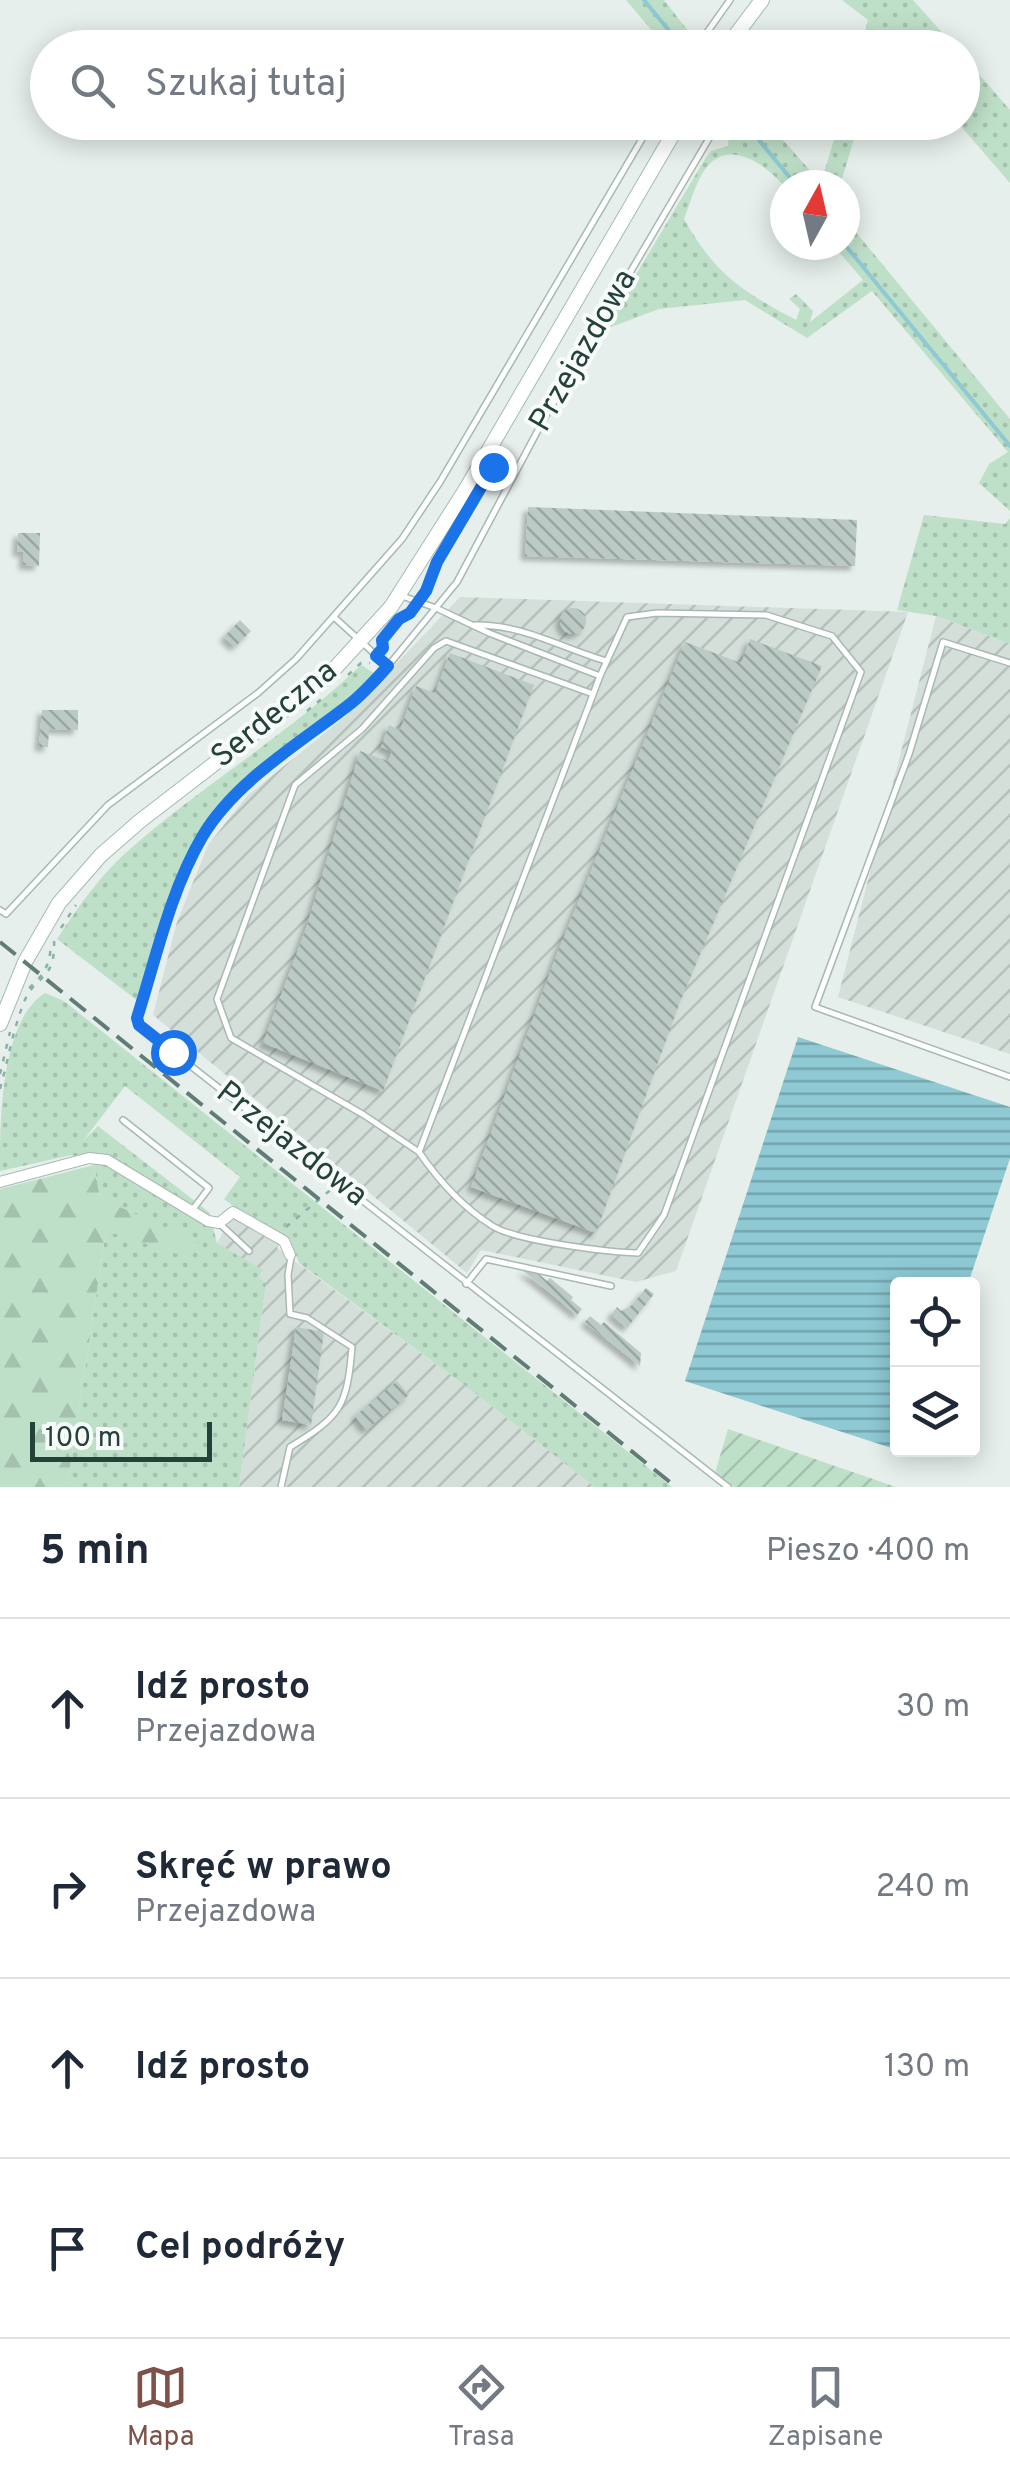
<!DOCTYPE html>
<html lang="pl">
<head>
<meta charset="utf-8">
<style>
  body { margin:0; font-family:Overpass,sans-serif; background:#f6f6f7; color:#1f2937 }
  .controls { position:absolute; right:30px; bottom:30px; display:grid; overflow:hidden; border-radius:10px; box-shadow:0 5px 25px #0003 }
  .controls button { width:90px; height:90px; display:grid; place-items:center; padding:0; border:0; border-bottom:2px solid #e0e1e3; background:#fff; color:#1f2937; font:50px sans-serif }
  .compass { position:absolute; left:770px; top:170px; width:90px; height:90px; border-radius:50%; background:#fff; box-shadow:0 5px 25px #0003; rotate:8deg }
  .scale { position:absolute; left:30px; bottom:25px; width:182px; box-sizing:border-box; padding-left:10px; border:5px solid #24423a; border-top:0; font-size:28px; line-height:35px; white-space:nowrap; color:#24423a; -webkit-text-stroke:8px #f7fbf9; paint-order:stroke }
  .stop { position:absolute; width:30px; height:30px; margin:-22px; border:8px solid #1a73e8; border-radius:50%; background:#fff }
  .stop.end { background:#1a73e8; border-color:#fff; box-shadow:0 2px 10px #0008 }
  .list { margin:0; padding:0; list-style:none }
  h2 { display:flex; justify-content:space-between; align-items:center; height:130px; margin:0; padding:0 40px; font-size:42px }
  h2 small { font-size:32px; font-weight:400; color:#747a83 }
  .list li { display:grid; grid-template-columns:65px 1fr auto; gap:30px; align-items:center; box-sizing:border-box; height:180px; padding:0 40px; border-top:2px solid #e0e1e3 }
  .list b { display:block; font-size:38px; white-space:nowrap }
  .list p { margin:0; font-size:32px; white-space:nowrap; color:#747a83 }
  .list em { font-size:32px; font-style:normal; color:#747a83 }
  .icon { flex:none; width:55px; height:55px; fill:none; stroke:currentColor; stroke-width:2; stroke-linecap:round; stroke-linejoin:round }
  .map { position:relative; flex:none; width:1010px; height:1487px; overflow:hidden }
  .search { position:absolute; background:#fff; box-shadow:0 5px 25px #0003; left:30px; right:30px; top:30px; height:110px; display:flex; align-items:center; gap:25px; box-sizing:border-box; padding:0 35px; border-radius:55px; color:#747a83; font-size:38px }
  .sheet { height:850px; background:#fff }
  nav { display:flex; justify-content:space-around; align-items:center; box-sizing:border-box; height:140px; border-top:2px solid #e0e1e3; background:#fff; font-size:28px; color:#747a83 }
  nav a { display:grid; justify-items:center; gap:5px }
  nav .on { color:#7f5249 }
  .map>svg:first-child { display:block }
</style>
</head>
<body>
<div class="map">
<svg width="1010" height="1487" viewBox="0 0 1010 1487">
  <defs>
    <pattern id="industrial-furrows" width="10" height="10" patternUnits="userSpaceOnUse" patternTransform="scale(2.5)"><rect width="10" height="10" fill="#d4dfda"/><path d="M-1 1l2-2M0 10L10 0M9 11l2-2" fill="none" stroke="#b6c1bc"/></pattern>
    <pattern id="grass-dots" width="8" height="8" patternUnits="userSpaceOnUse" patternTransform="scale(2.5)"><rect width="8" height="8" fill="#bfe0c8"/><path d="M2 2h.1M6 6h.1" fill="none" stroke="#a4c1ad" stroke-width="1.8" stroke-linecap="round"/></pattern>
    <pattern id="forest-firs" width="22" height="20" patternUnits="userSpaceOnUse" patternTransform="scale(2.5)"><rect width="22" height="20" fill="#bfe0c8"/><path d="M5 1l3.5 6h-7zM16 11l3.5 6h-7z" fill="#a4c1ad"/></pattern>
    <pattern id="garden-furrows" width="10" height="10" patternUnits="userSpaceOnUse" patternTransform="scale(2.5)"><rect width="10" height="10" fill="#bfe0c8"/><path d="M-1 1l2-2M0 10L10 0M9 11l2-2" fill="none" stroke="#a4c1ad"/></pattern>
    <pattern id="water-rules" width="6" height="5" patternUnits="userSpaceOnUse" patternTransform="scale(2.5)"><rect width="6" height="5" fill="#8ec9d4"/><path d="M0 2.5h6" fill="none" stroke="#74a5ad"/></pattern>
    <pattern id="building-back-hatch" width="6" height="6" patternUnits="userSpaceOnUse" patternTransform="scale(2.5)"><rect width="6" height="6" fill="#bbcac4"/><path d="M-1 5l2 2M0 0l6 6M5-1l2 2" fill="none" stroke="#98a6a0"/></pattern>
    <filter id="shadow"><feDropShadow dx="-4.5" dy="4.5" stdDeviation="2.5" flood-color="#0004"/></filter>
  </defs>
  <rect width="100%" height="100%" fill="#e6efeb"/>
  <!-- industrial -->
  <path fill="url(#industrial-furrows)" d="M460,597L908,612L676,1271L636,1282L481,1250L467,1273L153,1015L177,922L208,845L247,796L347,715Z
    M936,616L1010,644V1054L838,997Z
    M232,1217L279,1244L277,1248L471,1390L595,1487H239L266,1283L259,1277L263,1271L217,1243Z"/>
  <!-- grass -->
  <path fill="url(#grass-dots)" d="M626,0H664L692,36L684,47H666Z
    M842,0H913L955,47H893L885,39L882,47H861L868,20Z
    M963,56L1010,110V183L958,123L962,122Z
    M720,123H768L821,183L839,123H859L840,185L785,187C767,166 730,137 706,168C696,181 690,204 684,219C716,275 740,290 796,320L800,309L789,299L796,294L813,311L810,322L863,280L833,245H845V219L1010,419V511L979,483L989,464L1008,452L872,291L807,338L745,300L659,309L603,330L705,159L711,151L728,146L729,131Z
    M924,515L1005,524L1010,518V644L936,616L897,610Z
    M361,665L374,673L349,698L229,795L200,833L174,887L139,1002L57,939C78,907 101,874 130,849C204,784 290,733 361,665Z
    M45,993L64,1001L672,1487H595L471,1390L299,1263C287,1223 253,1223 224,1199L240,1177L125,1086L83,1141L98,1126L209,1212L217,1243L263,1270L259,1277L266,1283L239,1487H67L106,1230L190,1258L100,1198L94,1165L72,1155L0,1171C0,1122 0,1021 45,993Z"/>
  <!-- forest -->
  <path fill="url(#forest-firs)" d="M94,1165L100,1198L202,1244L190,1258L106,1231L67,1487H0V1189Z"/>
  <!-- garden -->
  <path fill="url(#garden-furrows)" d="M728,1429L896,1487H734L715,1473Z"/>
  <!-- water -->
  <path fill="url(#water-rules)" d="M798,1037L1010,1107V1158L968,1284H898V1450H912L910,1454L685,1381Z"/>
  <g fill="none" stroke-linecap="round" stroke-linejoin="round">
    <!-- stream -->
    <path stroke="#8ec9d4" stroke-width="4" d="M644,0L680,44
      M744,122L796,185
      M845,245L1010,446"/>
  </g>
  <!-- building -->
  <path fill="url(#building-back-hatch)" filter="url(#shadow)" d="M528,507L857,520L855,566L525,556Z
    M18,533H40L39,566L23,565L24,552H17Z
    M560 621a13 13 0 1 1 26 0a13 13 0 1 1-26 0Z
    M240,620L251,631L235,647L224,637Z
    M750,639L822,666L680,1002L596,1233L471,1187L556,956L685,642L741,663Z
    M450,653L534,685L383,1091L263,1043L306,928L360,751L388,761L392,751L381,747L389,725L400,730L416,686L435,693Z
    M42,710H78V730L49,729L48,747H39Z
    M522,1270L539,1274L547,1281L550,1278L573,1297L571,1300L582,1309L577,1315Z
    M646,1288L654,1294L627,1328L611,1315L617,1307L621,1311L631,1306Z
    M590,1316L601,1325L604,1322L641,1353L640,1366L585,1322Z
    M296,1327L324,1332L311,1425L282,1420Z
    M397,1381L409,1395L366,1430L355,1416Z"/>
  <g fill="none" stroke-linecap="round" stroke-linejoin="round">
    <!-- lane casing -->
    <g stroke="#a8b8b2" stroke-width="8">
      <path id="lane" d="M696,48L730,0
        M714,130L545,417L457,582L388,666L354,700L282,754L231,799L202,835L178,888L137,1018L139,1025L173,1052L728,1487
        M402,596L436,608L489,633L600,676L419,1152C439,1181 461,1206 491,1225C514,1241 608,1252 638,1253L664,1215L861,672L832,636L766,615L657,613L627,617L600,676
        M335,618L388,666
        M475,625C521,624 562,648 606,661
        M1010,663L943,642L909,754L815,1007L1010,1077
        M0,910L6,914L108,805L258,693L296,659L402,539L440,482L652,122
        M123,1120L209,1188L193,1209
        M419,1152L364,1115L231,1038L217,999L295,785L362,729L434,648L446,641L593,694
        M221,1225L249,1251
        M466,1284L486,1259L611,1286
        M281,1487L290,1447C341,1416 347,1407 352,1347L307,1318L290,1314L288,1275L291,1257"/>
    </g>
    <!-- street casing -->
    <g stroke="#a8b8b2" stroke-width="12">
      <path id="street" d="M0,1182L89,1158L107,1160L208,1221L219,1223L233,1212L284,1241L290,1255"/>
    </g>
    <!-- secondary casing -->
    <g stroke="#a4bbb3" stroke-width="16">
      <path id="secondary" d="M726,48L762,0
        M0,1024L25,962L59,903L101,855L140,821L327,677L391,607L466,489L680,122"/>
    </g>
    <!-- path -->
    <path stroke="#86b3a5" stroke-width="2.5" stroke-dasharray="5 8" stroke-linecap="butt" d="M425,593L441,554
      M381,650L382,640L414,607
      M348,675L361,663H370
      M307,711L324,697
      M61,928L76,905
      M29,988C44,975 50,965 51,944
      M0,1074L10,1032
      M0,1089C8,1060 13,1030 24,1002C36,973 56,982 54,939
      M286,1227L334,1187"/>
    <!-- lane -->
    <use href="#lane" stroke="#fff" stroke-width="5"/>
    <!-- street -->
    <use href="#street" stroke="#fff" stroke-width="10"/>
    <!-- secondary -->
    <use href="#secondary" stroke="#fff" stroke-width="14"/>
    <!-- rail -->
    <path stroke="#5f7d75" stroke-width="4" stroke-dasharray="20 10" stroke-linecap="butt" d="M0,942L676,1487"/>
  </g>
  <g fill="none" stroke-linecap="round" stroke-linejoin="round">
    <!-- route -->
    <path stroke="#1a73e8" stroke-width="12" d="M173,1052L139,1025L137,1018C156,958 170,892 202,837C235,781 300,743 350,704C364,693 376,679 388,666L376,656L383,648L382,640L399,619L410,613L426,591L437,562L493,467"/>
  </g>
  <g text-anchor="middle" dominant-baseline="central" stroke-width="8" stroke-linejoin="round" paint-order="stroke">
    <!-- street labels -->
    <g font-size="32" fill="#24423a" stroke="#f7fbf9">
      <text transform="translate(584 351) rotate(-60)">Przejazdowa</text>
      <text transform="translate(275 715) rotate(-39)">Serdeczna</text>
      <text transform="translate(291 1145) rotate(38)">Przejazdowa</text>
    </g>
  </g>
</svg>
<div class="controls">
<button><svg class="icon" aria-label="locate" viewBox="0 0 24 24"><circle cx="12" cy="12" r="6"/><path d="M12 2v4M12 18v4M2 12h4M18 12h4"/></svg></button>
<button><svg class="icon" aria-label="layers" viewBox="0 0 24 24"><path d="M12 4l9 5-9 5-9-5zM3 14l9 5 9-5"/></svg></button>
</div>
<svg class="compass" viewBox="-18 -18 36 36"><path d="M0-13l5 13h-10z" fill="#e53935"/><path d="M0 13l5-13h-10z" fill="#747a83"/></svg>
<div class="scale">100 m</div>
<div class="stop" style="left:173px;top:1052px"></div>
<div class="stop end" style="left:493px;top:467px"></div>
<div class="search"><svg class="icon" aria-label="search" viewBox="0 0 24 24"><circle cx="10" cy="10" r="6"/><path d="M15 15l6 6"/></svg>Szukaj tutaj</div>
</div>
<section class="sheet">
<h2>5 min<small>Pieszo · 400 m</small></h2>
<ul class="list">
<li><svg class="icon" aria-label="ahead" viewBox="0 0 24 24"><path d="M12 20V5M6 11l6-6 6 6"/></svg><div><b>Idź prosto</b><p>Przejazdowa</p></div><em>30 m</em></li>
<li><svg class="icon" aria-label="right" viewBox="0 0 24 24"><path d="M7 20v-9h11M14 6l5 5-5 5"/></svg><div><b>Skręć w prawo</b><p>Przejazdowa</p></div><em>240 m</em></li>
<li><svg class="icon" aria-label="ahead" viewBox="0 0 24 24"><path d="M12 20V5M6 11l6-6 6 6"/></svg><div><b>Idź prosto</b></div><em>130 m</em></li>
<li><svg class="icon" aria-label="arrive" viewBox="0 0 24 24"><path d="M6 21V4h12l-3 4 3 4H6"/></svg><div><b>Cel podróży</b></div></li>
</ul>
</section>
<nav>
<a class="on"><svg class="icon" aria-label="map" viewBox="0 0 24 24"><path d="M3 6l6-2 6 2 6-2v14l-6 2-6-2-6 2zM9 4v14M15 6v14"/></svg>Mapa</a>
<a><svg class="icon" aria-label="directions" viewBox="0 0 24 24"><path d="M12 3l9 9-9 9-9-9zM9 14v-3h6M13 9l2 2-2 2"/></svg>Trasa</a>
<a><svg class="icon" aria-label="saved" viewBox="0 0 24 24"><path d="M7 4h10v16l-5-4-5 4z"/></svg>Zapisane</a>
</nav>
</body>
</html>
